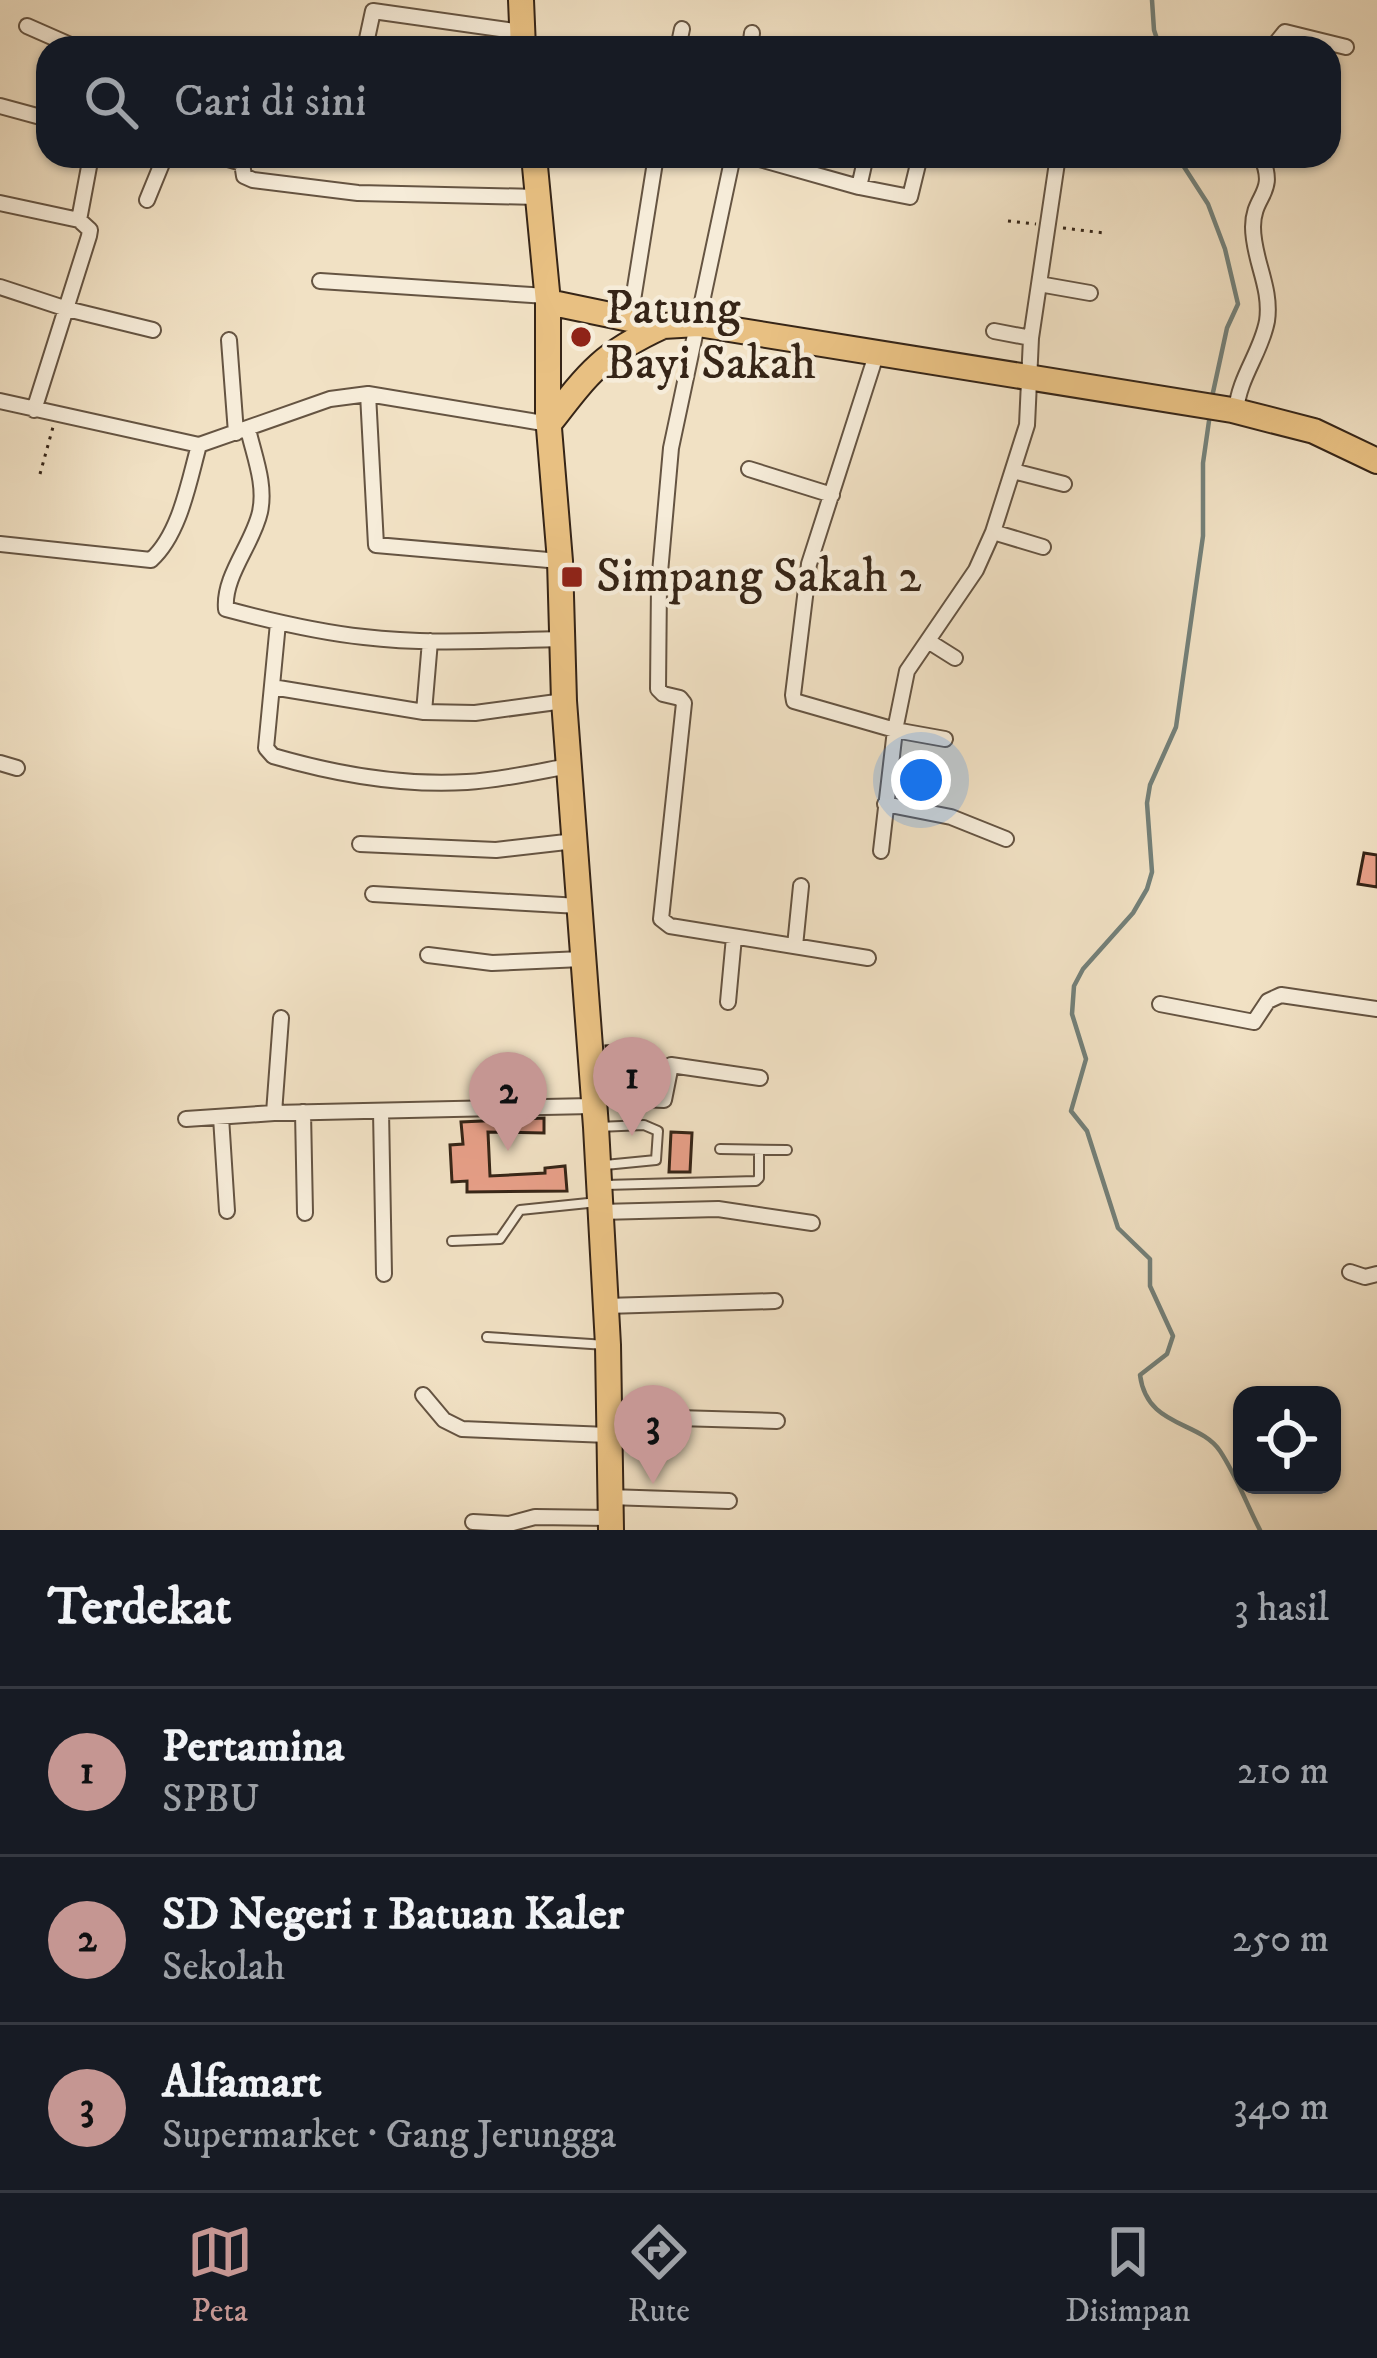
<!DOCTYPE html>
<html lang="id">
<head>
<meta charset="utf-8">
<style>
  body { margin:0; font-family:"IM FELL DW Pica",serif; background:#20242c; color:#f1f3f6 }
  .controls { position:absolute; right:36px; bottom:36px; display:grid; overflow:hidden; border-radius:24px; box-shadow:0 3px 9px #0004 }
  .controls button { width:108px; height:108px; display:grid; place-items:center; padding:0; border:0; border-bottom:3px solid #363941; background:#171b24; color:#f1f3f6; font:60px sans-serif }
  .you { position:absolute; left:921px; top:780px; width:42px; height:42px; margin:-30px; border:9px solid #fff; border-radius:50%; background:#1a73e8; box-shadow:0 0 0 18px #1a73e833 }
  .badge { display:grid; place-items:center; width:78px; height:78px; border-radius:50%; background:#c59692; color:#111; font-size:39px; font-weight:700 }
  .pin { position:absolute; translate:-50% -99px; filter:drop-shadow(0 3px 6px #0008) }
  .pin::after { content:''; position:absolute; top:63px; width:42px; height:36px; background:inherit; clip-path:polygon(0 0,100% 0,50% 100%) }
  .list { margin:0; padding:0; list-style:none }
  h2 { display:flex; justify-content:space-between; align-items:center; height:156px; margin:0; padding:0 48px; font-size:51px }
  h2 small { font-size:39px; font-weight:400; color:#9ea1a6 }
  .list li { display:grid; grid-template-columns:78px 1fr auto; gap:36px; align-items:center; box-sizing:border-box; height:168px; padding:0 48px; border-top:3px solid #363941 }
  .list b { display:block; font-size:45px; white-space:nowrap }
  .list p { margin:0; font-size:39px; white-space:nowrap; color:#9ea1a6 }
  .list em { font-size:39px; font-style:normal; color:#9ea1a6 }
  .icon { flex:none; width:66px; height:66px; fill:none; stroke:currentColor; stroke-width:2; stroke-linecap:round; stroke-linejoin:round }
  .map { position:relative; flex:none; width:1377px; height:1530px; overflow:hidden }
  .search { position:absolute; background:#171b24; box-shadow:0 3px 9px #0004; left:36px; right:36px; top:36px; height:132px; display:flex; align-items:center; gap:30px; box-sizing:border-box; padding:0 42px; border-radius:36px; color:#9ea1a6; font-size:45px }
  .sheet { height:660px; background:#171b24 }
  nav { display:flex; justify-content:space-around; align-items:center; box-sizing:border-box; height:168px; border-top:3px solid #363941; background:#171b24; font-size:33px; color:#9ea1a6 }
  nav a { display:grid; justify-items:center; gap:6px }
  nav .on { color:#c59692 }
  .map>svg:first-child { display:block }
</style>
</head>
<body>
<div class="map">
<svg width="1377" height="1530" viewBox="0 0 1377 1530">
  <rect width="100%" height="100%" fill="#f1e1c4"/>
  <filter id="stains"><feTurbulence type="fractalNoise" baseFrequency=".00167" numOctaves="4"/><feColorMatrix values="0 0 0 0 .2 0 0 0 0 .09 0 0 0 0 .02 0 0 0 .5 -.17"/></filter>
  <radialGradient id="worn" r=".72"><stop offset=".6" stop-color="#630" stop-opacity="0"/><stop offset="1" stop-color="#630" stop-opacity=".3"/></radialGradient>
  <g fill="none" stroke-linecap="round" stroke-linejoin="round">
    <!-- stream -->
    <path stroke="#738079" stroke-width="4.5" d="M1152,0L1154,30L1160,48
      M1177,156L1208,204L1225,249L1238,304L1227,328L1212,397
      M1210,414L1203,463V536L1176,727L1150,785L1147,803L1152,872L1147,889L1133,913L1083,969L1074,986L1072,1014L1086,1059L1071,1111L1087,1131L1118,1228L1150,1259V1286L1173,1336L1167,1354L1140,1375C1147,1428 1199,1420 1220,1451C1236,1475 1247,1505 1260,1530"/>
  </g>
  <!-- building -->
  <path fill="#e8a089" stroke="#362517" stroke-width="3" d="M1364,853L1377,855V887L1358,884Z
    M623,1045L626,1087L610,1086L606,1046Z
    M544,1118V1133L488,1132L490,1176L545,1173V1168L565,1166L567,1191L467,1192V1181L452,1182L450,1145L463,1144L461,1122Z
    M671,1132L692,1133L690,1172H669Z"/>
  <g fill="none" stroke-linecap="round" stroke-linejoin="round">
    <!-- service casing -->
    <g stroke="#655442" stroke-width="12">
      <path id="service" d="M598,1127L644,1125L658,1131L656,1160L605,1165
        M720,1149L787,1150
        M605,1185L756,1181L759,1178V1150
        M452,1241L500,1239L520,1210L598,1202
        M487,1337L606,1345"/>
    </g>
    <!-- minor casing -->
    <g stroke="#655442" stroke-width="18">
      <path id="minor" d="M27,26L77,48
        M365,48L373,11L522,32
        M678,48L682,29
        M750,48L752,33
        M1272,48L1285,32L1346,47
        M0,106L48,119
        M218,156L242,163L244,176L253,180L358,193L538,197
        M733,156L671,448L659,584L658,689L663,694L680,698L684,703L661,919L670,926L868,958
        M749,156L859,187L910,197L920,156
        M859,187L866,156
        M147,200L165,156
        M0,203L79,220
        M320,281L547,296
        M1039,284L1090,293
        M0,287L67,309L153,330
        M630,319L656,156
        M994,331L1031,338
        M229,340L236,433
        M877,352L809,564L793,695L794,701L895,730L907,671L976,570L993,532L1027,425L1031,338L1058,156
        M368,394L376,545L560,561
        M0,401L199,445L330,399L368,394L549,424
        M34,410L89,236L90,230L79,220L91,156
        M1236,411C1239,377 1261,353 1267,321C1272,287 1253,260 1253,227C1253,194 1278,194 1261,156
        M248,429C254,456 266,484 260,512C253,544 223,576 226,609C271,621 317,632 364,637C429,645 497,640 562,639
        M749,469L832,495
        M1013,471L1064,484
        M993,532L1043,547
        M0,544L151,560C180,534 189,481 199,445
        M278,623L266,748L273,756C335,774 403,786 467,782C501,780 536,772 569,766
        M928,641L955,658
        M272,687L424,712L475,713L564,701
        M424,712L430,641
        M0,763L17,768
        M885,804L951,817L1006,839
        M360,844L496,850L575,841
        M881,851L895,730L945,739
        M373,894L579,906
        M795,946L801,886
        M428,955L492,963L582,959
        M728,1002L734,937
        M1160,1004L1254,1022L1268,1001L1281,995L1377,1009
        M592,1097L664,1100L671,1065L760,1078
        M381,1111L384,1274
        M303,1112L305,1213
        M274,1113L281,1018
        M221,1117L227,1211
        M186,1119L274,1113L592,1106
        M600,1212L718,1209L812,1223
        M1350,1272L1365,1277L1377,1274
        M606,1306L775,1301
        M423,1395L444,1420L462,1429L608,1435
        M608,1416L777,1421
        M609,1497L729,1501
        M473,1522L509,1524L535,1517L610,1518"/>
    </g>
    <!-- trunk casing -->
    <g stroke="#362517" stroke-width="28">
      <path id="trunk" d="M521,0L523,48
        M534,156L548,302V416L560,561L564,701L596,1127L608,1345L611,1530
        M548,302L663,326L698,324L1232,410L1314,431L1377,461
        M549,424C589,372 602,354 663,326"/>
    </g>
    <!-- path -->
    <path stroke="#362517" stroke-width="3" stroke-dasharray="3 6" stroke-linecap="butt" d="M1008,221L1036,224
      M1063,228L1104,233
      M40,474L53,427"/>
    <!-- service -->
    <use href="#service" stroke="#f6ecd9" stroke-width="8"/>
    <!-- minor -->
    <use href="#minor" stroke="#f6ecd9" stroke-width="14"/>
    <!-- trunk -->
    <use href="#trunk" stroke="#e8c082" stroke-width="24"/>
  </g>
  <!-- markers -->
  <g fill="#8f2418" stroke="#f6ecd9" stroke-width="4.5">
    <circle cx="581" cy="337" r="12"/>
    <rect x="560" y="565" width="24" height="24" rx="6"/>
  </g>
  <g text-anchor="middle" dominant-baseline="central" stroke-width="9" stroke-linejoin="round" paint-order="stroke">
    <!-- poi labels -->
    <g font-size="48" fill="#362517" stroke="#f6ecd9" text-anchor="start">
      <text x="605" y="309">Patung<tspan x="605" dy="55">Bayi Sakah</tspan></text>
      <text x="596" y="577">Simpang Sakah 2</text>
    </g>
  </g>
  <rect width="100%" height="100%" filter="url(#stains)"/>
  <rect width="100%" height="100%" fill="url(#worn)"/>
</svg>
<div class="controls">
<button><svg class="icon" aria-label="locate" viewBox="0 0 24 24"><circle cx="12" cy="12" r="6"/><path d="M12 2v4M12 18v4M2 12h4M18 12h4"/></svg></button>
</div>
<div class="you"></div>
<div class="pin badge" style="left:632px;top:1136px">1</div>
<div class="pin badge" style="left:508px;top:1151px">2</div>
<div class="pin badge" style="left:653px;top:1484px">3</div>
<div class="search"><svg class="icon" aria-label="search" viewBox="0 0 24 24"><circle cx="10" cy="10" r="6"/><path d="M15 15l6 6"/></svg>Cari di sini</div>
</div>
<section class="sheet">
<h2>Terdekat<small>3 hasil</small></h2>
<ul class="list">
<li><span class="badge">1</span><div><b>Pertamina</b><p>SPBU</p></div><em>210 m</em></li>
<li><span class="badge">2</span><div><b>SD Negeri 1 Batuan Kaler</b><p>Sekolah</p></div><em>250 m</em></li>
<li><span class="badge">3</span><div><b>Alfamart</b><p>Supermarket · Gang Jerungga</p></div><em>340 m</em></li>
</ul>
</section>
<nav>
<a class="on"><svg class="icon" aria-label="map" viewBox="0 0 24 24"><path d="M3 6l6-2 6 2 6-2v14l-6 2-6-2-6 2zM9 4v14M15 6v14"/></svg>Peta</a>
<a><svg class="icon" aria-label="directions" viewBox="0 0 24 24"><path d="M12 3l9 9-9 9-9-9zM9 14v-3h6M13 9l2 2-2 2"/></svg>Rute</a>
<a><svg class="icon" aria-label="saved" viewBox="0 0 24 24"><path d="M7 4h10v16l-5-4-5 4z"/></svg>Disimpan</a>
</nav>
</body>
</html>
